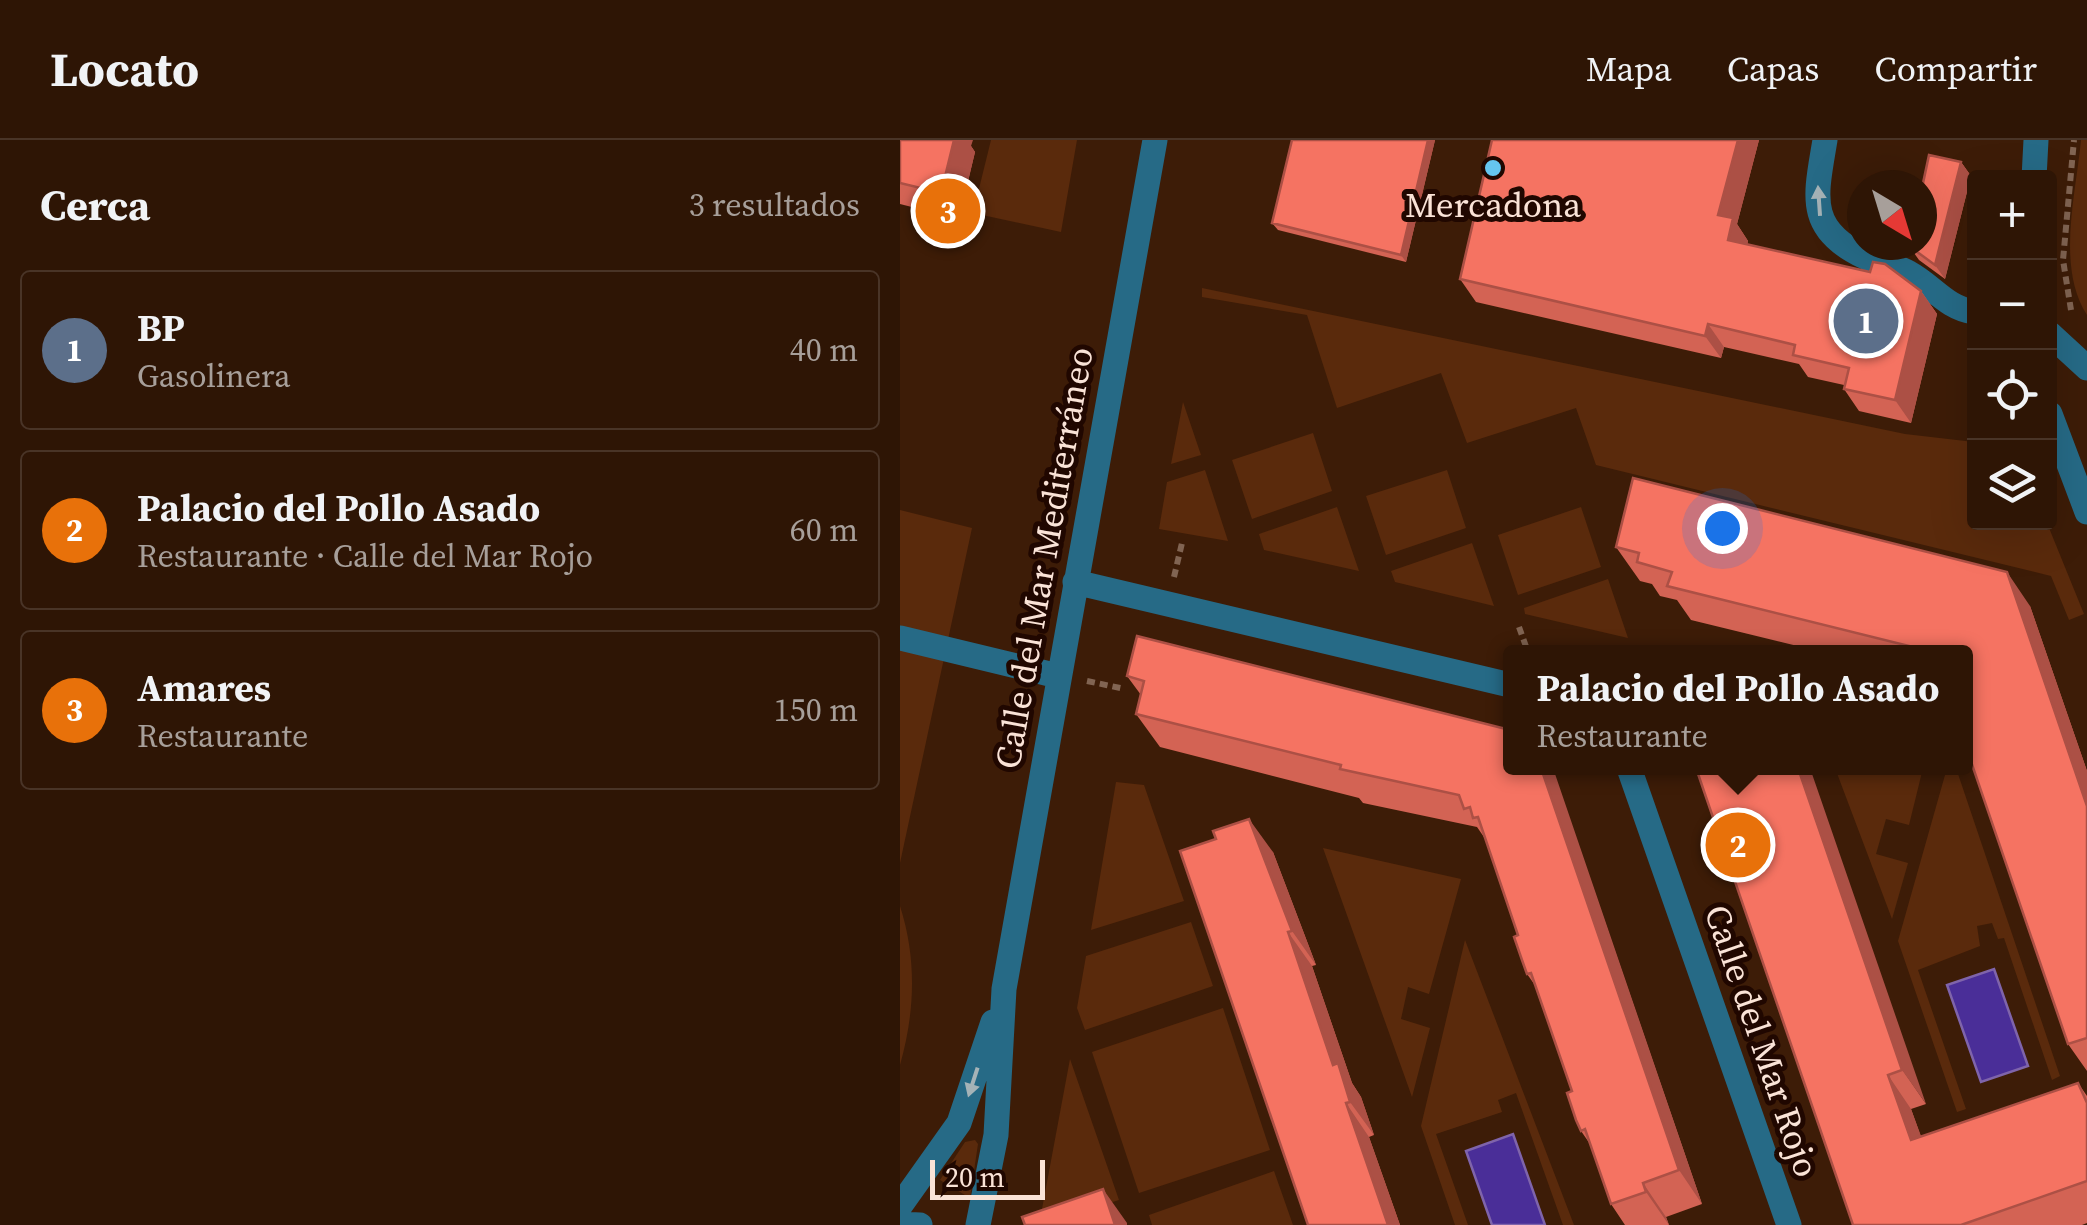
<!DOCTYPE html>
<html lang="es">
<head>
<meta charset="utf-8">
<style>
  body { margin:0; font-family:"Source Serif 4",serif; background:#361e0f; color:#f1f3f6 }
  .controls { position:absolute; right:30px; top:30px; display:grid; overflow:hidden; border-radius:10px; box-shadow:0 10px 40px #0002 }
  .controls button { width:90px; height:90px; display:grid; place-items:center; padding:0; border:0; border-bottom:2px solid #493427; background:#2e1505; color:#f1f3f6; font:50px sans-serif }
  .compass { position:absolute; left:947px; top:30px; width:90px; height:90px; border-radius:50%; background:#2e1505; box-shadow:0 10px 40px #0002; rotate:142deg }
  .scale { position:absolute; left:30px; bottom:25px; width:115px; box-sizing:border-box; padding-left:10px; border:5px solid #fae3d7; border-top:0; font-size:28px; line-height:35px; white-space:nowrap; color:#fae3d7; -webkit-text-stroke:8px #200700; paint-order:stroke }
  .you { position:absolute; left:822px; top:388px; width:35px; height:35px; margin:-25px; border:8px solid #fff; border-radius:50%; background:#1a73e8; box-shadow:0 0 0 15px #1a73e833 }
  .badge { display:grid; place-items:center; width:65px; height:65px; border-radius:50%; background:#65c5ef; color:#fff; font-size:32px; font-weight:700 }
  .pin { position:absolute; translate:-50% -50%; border:5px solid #fff; box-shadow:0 2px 10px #0006 }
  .popup { position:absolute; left:603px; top:505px; width:470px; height:130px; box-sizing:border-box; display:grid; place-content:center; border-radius:10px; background:#2e1505; filter:drop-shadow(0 2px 8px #0005); font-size:32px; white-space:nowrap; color:#a79f9a }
  .popup b { font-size:38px; color:#f1f3f6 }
  .popup::after { content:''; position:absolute; left:50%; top:100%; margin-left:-20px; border:20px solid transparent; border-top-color:#2e1505 }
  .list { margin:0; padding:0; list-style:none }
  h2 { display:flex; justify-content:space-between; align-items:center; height:130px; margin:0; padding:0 40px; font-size:42px }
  h2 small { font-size:32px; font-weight:400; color:#a79f9a }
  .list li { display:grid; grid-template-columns:65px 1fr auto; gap:30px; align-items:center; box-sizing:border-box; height:160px; margin:0 20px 20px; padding:0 20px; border:2px solid #493427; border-radius:10px }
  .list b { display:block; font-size:38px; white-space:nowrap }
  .list p { margin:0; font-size:32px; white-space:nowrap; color:#a79f9a }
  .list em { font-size:32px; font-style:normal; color:#a79f9a }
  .icon { flex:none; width:55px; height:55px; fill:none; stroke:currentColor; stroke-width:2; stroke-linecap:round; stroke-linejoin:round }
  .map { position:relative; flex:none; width:1187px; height:1085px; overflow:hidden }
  header { display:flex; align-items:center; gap:60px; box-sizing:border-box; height:140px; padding:0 50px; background:#2e1505; border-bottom:2px solid #493427 }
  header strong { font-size:48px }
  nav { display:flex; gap:55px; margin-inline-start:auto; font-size:35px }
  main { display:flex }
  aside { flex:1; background:#2e1505 }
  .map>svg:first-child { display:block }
</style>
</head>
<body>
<header>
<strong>Locato</strong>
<nav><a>Mapa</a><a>Capas</a><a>Compartir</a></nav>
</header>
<main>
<aside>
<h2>Cerca<small>3 resultados</small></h2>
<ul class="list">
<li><span class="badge" style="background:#5c6f8a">1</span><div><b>BP</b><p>Gasolinera</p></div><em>40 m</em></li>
<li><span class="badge" style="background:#e8710a">2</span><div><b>Palacio del Pollo Asado</b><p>Restaurante · Calle del Mar Rojo</p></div><em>60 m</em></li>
<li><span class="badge" style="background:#e8710a">3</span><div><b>Amares</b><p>Restaurante</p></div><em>150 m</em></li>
</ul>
</aside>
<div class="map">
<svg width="1187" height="1085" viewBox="0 0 1187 1085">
  <rect width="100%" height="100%" fill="#3d1c07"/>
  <!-- green -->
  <path fill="#5a2a0c" d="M91,0H177L161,92L73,73Z
    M1181,0H1187V175C1156,127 1176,54 1181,0Z
    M302,148L1005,294L1074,302V382L1147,383L1184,474L1169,480L1151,436L696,325L676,268L567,303L541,233L437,268L407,175L302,157Z
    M283,262L301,315L271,324Z
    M413,293L432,351L352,379L332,320Z
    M305,330L328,401L259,389L267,342Z
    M547,330L566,388L486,415L466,356Z
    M437,367L459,431L364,410L359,394Z
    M681,367L701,427L618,455L598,395Z
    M0,370L72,388L0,723Z
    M572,403L594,466L495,442L491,431Z
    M708,439L728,498L625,474L624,468Z
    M935,628H1023L1009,685L986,679L976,714L1008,723L992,779Z
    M1047,628H1056L1160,936L1152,940L1104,798L1098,799L1092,783L1077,786L1080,806L1018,830L1066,969L1057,972L998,801Z
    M216,642L244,645L284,761L191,790Z
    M423,708L561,739L529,854L508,847L501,879L530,888L512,957Z
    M0,766C17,819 15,872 0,925Z
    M291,782L313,846L185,890L177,868L186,816Z
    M565,800L674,1085H663L616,953L598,960L602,972L536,994L568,1085H555L521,986Z
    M323,868L370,1010L239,1053L192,912Z
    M170,919L219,1060L139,1085Z
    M75,1000L78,1004L70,1058L40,1040L65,1002Z
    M374,1031L393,1085H252L249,1075Z"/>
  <!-- water -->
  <path fill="#4a2e98" stroke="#7f64ab" stroke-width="2.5" d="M1094,829L1128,926L1081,942L1047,845Z
    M613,994L645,1085H592L566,1011Z"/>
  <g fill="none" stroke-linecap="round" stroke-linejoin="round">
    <!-- path -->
    <path stroke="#816452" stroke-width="6" stroke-dasharray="8 5" stroke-linecap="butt" d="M1171,170L1163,120L1174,0
      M274,437L282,403
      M619,487L628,512
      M187,541L225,549"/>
    <!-- minor -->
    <path stroke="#266a86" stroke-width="25" d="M925,0C916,55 905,89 965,117C979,123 996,125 1009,133C1033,146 1046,168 1074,172
      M1134,38L1136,0
      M1150,194L1187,228
      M1150,274L1187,372
      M175,442L610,545
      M0,498L158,536
      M729,628L889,1085
      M0,1066L59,983L93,882
      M0,1084L20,1085
      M78,1085L96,995L104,849L255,0"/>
  </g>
  <!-- wall -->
  <path fill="#d36354" d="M0,0L71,6L75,12L59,79L0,64Z
    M392,0H535L506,122L378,90L372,83Z
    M592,0H859L837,84L848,101L847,105L1021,151L1037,174L1011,283L959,271L944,249V245L908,237L899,224L824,207L821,218L576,162L560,139Z
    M1061,22L1071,36L1045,139L1019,120L1009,106Z
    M716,407L1130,466L1187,631V931L1168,904L1066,512H922L791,480L777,460L760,456L752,444L740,441Z
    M227,536L610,628H652L802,1064L766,1077L769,1085H725L711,1064L690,1004L681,991L672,951L637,848L627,834L618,795L586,700L577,687L463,663L459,658L260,607L236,574L241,555Z
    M796,628L1026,964L1011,969L1021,997L1178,943L1187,956V1083L1182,1085H953Z
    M316,699L373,712L416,825L412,826L452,943L461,957L474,995L469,997L500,1085H408Z"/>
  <!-- shaded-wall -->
  <path fill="#ac5045" d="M54,0H73L71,6L75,12L59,79L41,53Z
    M528,0H535L506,122L501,115Z
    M838,0H859L837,84L848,101L843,123L828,100L818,75Z
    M1061,22L1071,36L1045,139L1035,125Z
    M1021,151L1037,174L1011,283L995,260Z
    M808,184L824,207L821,218L805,196Z
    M1107,432L1130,466L1187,631V666Z
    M641,628H653L802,1064L779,1030Z
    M898,628H910L1026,964L1002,930Z
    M349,679L373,712L416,825L392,791Z
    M388,792L412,826L452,943L461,957L474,995L450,962L433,925Z
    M988,935L1011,969L1035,1034L1011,1000Z
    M446,963L469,997L500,1085H488Z
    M743,1043L766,1077L769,1085L746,1052Z
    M203,1049L227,1083V1085H215Z"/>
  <!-- building -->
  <path fill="#f57362" stroke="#ac5045" stroke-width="2.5" d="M0,0H54L41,53L0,43Z
    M392,0H528L501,115L372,83Z
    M592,0H838L818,75L833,78L828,100L970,132L973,122L985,124L1021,151L995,260L944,249L949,228L893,215L895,205L808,184L805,196L560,139Z
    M1029,15L1061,22L1035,125L1009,106L1022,105V48Z
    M733,338L1107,432L1187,666V898L1168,904L1066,607V512H1033L767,446L772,432L737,422L739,413L716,407Z
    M237,496L610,590V628H641L779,1030L743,1043L746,1052L711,1064L685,989L681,991L676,980L667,953L672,951L631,833L627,834L622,820L614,797L618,795L578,677L573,678L570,667L564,669L559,655L440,629L441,625L236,574L244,541L227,536Z
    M796,628H898L1002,930L988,935L1011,1000L1178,943L1187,963V1041L1061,1085H953Z
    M349,679L392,791L388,792L433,925L438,923L450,962L446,963L488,1085H408L280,711L316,699L313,691Z
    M203,1049L215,1085H125L122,1077Z"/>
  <!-- one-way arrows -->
  <defs><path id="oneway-solid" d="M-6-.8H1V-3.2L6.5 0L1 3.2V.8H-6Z" transform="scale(2.5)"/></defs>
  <g fill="#a5b3b7">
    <use href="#oneway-solid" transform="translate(919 61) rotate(-94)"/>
    <use href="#oneway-solid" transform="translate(73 942) rotate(108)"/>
  </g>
  <!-- markers -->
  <circle fill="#65c5ef" stroke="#200700" stroke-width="4" cx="593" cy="28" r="10"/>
  <g text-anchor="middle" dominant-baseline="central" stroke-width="10" stroke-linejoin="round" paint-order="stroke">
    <!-- poi labels -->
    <g font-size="35" fill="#fae3d7" stroke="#200700">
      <text x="593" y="65">Mercadona</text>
    </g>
    <!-- street labels -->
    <g font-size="35" fill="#fae3d7" stroke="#200700">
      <text transform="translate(144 418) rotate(-80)">Calle del Mar Mediterráneo</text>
      <text transform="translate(862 901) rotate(71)">Calle del Mar Rojo</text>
    </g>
  </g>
</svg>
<div class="controls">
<button>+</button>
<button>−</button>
<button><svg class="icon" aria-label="locate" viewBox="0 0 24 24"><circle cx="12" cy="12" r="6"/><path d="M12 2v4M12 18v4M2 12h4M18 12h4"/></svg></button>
<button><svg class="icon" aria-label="layers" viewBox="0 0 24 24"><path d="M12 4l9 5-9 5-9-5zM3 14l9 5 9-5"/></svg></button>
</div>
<svg class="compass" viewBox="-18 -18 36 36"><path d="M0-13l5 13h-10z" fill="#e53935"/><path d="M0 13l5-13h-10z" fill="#a79f9a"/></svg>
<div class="scale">20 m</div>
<div class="you"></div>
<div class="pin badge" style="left:966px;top:181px;background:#5c6f8a">1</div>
<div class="pin badge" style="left:838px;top:705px;background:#e8710a">2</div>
<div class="popup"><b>Palacio del Pollo Asado</b>Restaurante</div>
<div class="pin badge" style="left:48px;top:71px;background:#e8710a">3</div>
</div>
</main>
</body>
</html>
